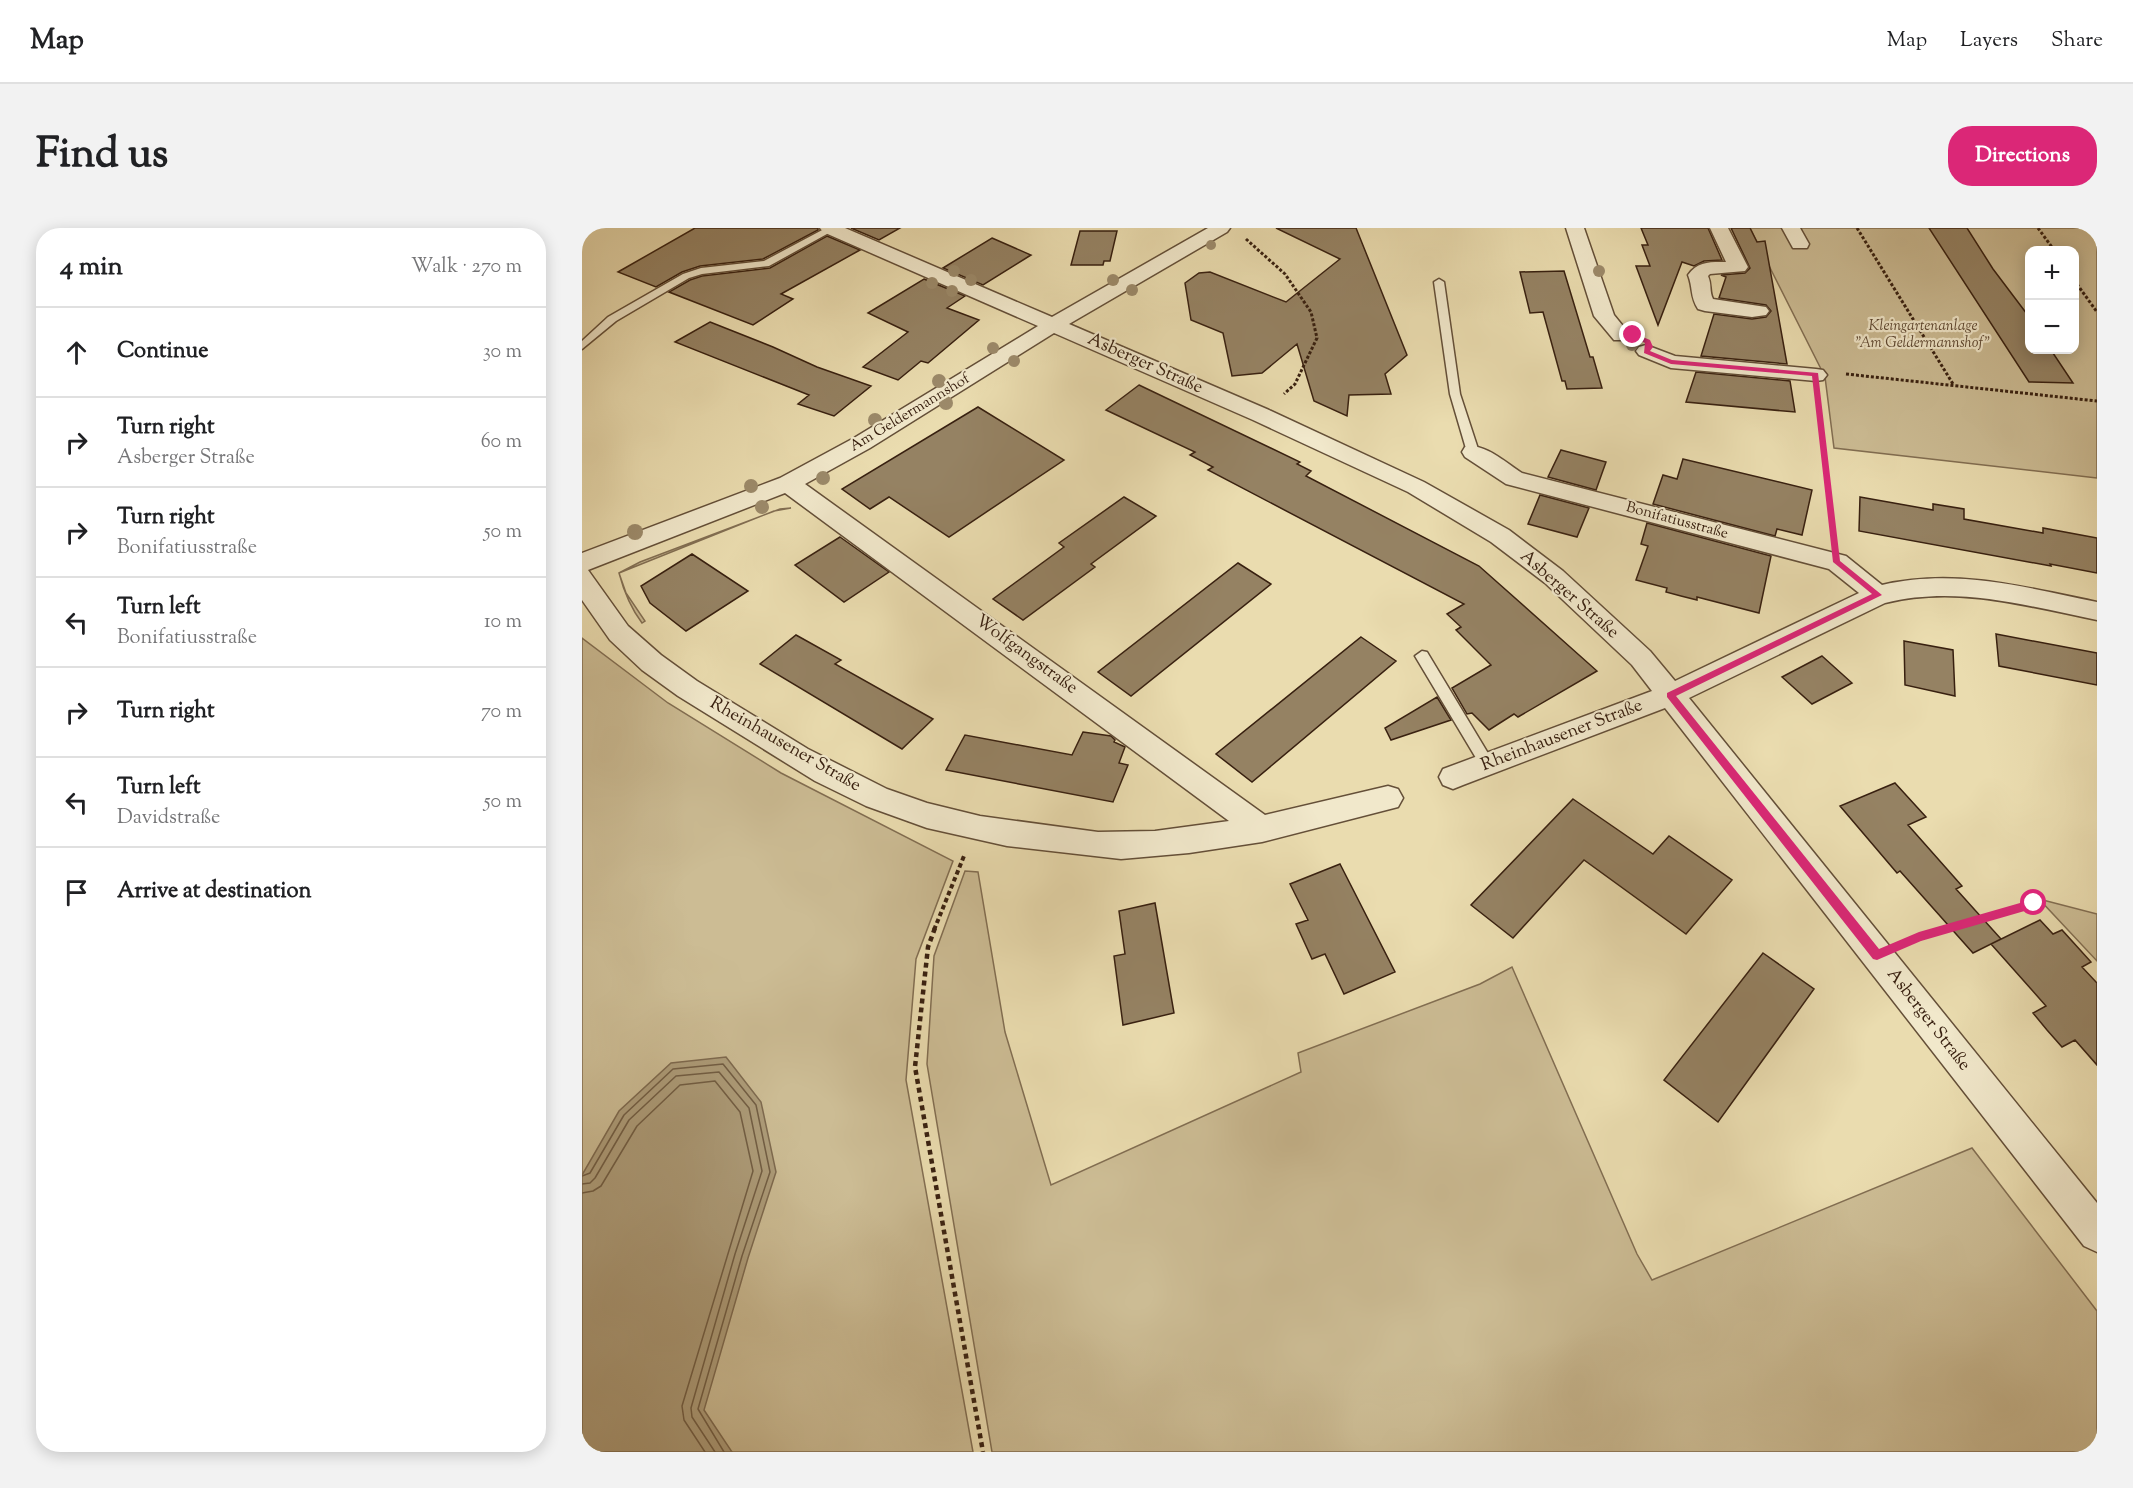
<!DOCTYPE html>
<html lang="en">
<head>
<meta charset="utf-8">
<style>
  body { margin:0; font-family:"Sorts Mill Goudy",serif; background:#f2f2f2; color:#202124 }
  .controls { position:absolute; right:18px; top:18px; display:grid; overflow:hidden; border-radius:12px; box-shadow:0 3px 15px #0003 }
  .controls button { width:54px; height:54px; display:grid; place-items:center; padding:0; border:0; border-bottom:2px solid #e0e0e0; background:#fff; color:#202124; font:30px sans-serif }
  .stop { position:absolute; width:18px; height:18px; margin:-14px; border:4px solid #db2777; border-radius:50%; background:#fff }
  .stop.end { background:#db2777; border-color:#fff; box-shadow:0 2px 6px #0008 }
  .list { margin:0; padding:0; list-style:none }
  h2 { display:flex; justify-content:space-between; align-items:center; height:78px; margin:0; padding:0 24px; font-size:26px }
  h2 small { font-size:20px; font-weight:400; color:#757577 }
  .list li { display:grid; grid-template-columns:39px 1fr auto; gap:18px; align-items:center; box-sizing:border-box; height:90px; padding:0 24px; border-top:2px solid #e0e0e0 }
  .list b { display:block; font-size:22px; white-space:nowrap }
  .list p { margin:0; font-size:20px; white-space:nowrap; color:#757577 }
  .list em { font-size:20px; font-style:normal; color:#757577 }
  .icon { flex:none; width:33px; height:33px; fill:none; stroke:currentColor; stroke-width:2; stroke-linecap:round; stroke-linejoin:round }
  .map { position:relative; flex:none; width:1515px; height:1224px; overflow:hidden; border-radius:24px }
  header { display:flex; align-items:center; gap:36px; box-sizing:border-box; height:84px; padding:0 30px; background:#fff; border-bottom:2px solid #e0e0e0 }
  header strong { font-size:28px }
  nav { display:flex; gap:33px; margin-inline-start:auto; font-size:21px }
  .intro { display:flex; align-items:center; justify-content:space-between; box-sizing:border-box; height:144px; padding:0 36px }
  h1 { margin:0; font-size:42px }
  .button { padding:15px 27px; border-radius:24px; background:#db2777; color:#fff; font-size:21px; font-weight:700 }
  main { display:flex; gap:36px; padding:0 36px }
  aside { flex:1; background:#fff; border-radius:24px; box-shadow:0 3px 15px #0003 }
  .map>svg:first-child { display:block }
</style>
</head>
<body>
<header>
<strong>Map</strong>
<nav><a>Map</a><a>Layers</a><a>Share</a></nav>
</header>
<div class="intro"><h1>Find us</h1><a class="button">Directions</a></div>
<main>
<aside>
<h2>4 min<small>Walk · 270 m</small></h2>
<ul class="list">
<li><svg class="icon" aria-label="ahead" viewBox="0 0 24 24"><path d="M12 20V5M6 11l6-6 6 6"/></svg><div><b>Continue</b></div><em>30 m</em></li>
<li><svg class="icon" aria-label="right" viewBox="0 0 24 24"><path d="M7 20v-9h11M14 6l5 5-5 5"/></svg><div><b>Turn right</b><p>Asberger Straße</p></div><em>60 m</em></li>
<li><svg class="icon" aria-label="right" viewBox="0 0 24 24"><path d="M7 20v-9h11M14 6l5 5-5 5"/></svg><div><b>Turn right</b><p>Bonifatiusstraße</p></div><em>50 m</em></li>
<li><svg class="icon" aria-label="left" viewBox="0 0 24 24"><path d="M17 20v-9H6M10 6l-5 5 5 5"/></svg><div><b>Turn left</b><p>Bonifatiusstraße</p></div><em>10 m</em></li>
<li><svg class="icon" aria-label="right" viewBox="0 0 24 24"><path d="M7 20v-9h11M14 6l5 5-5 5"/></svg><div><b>Turn right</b></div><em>70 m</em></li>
<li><svg class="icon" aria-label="left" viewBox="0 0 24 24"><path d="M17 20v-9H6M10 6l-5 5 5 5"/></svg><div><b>Turn left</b><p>Davidstraße</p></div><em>50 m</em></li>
<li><svg class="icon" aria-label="arrive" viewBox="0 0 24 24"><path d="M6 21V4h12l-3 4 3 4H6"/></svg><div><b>Arrive at destination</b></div></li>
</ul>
</aside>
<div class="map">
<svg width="1515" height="1224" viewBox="0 0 1515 1224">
  <rect width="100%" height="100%" fill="#eadcaf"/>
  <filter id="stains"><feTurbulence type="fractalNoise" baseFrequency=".00333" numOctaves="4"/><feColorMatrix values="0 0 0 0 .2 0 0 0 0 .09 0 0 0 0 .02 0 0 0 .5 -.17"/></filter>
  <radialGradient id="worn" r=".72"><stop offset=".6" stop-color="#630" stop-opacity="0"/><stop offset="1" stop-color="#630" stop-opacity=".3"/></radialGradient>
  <!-- green -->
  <path fill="#ccbc94" stroke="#826e52" stroke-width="1.5" fill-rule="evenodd" d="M1168,0H1515V250L1252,220L1243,149ZM1448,22H1492V122H1448Z
    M209,280L192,283L37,345L44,365L63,393L60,395C48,379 42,364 37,345L58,334L198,281Z
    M0,410L86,475L199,545L371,633L334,731L324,852L391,1224H0Z
    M383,643L396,644L423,804L469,957L719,844L716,825L898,756L930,739L1055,1026L1070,1052L1390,920L1515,1083V1224H410L345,836L352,728Z
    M1457,671L1515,686V733Z"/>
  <!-- water -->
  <path fill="#ad9c79" stroke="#7e6a4f" stroke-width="1.5" d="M144,829L179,874L194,944L166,1030L122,1182L150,1224H0V947L37,883L89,835Z"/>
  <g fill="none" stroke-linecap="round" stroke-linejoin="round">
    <!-- shore -->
    <path stroke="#725e44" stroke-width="1.5" d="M0,948L8,945L42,887L91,841L141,836L174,877L188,944L160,1028L116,1181L142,1224
      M0,956L8,955L13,950L47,892L94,848L137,844L167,880L180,943L153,1026L109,1180L110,1189L133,1224
      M0,965L11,963L19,958L55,898L98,857L133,853L158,884L171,943L100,1178L102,1192L123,1224"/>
  </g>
  <!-- building -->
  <path fill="#958263" stroke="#382010" stroke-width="1.5" d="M113,0H236V2L181,31L118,38L100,44L74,59L36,44Z
    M269,0H318L297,12Z
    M694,0H774L825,127L803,146L809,166L767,167L765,188L732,173L715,116L680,145L650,148L641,105L609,92L603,55L617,45L628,44L704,74L758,31Z
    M1059,0H1126L1140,32L1122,33L1112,38L1100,34L1076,97L1054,38H1068L1060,17H1066Z
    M1149,0H1168L1175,14L1183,13L1205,136L1119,128L1132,86L1170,91L1184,89L1189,83L1184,77L1137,70L1144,49L1139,47L1163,45L1168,40Z
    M1347,0H1385L1411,41L1448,90V122H1469L1491,155L1447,154Z
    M498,3H535L528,33H522L521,37H489Z
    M245,8L278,22L199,66L211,71L171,97L87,64L108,52L120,48L188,40Z
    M410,10L449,27L401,57L361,40Z
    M982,43L1008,129H1011L1020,160L985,161L983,153H980L961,84L948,85L938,44Z
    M342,51L383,68L365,80L397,92L346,135L339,133L316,152L281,139L326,104L286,85Z
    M128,94L191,119L235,139L289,158L252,188L216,176L227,167L93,114Z
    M1114,144L1208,153L1213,184L1104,174Z
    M557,157L718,234L715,236L729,243L724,248L897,338L1015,443L936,489L932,486L907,502L890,485L885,486L870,460L909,437L874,402L879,399L865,386L882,376L626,242L631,239L608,227L613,224L524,182Z
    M396,179L482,232L367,309L307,269L288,281L260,261Z
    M979,222L1024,234L1014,262L966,249Z
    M1101,231L1230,262L1220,307L1195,301L1193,308L1071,276L1081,247L1095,251Z
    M958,267L1007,280L995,309L946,296Z
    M542,269L574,288L509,336L513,339L441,392L411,371L482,319L477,315Z
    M1278,269L1351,282V276L1382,281V291L1461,305V300L1515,310V345L1468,336L1469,338L1277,303Z
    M1065,295L1189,328L1177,385L1115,369V372L1099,368L1084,364L1085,360L1054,352L1066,318L1059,316Z
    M258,309L307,344L262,374L213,337Z
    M110,326L166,363L104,403L68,375L59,358Z
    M656,335L689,356L549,468L516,444Z
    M1414,406L1515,425V457L1417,438Z
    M214,407L259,432L253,436L351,491L320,521L178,436Z
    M779,409L814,433L670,554L634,526Z
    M1322,413L1371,422L1373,468L1323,457Z
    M1240,428L1270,455L1230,476L1200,449Z
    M855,469L869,492L809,512L803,500Z
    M501,504L529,508L533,512L532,514L543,519L537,535L546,537L531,574L364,542L383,507L490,527Z
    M1313,555L1344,589L1326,597L1380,658L1374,661L1419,711L1391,725L1318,643L1315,645L1258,578Z
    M991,571L1071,626L1087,608L1150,652L1104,706L1002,632L931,710L889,677Z
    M758,636L813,744L762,766L743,726L730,731L714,696L726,692L708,656Z
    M573,675L592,785L541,797L532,728L543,726L537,683Z
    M1458,692L1471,706L1480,702L1509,734L1500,739L1515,755V837L1493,812L1480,819L1465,802L1451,785L1464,778L1409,716Z
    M1181,725L1232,761L1136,894L1082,852Z"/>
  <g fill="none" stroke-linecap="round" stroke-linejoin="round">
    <!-- lane casing -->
    <g stroke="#644f38" stroke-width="3">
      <path id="lane" d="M244,0L254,1L187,38L120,46L107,50L34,93L0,121V113L26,89L101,46L119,40L182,33Z
        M857,51L862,54L878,166L897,224L891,228L885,224L868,166L852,54Z
        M840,423L845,424L910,532L912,536L910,540H900L833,428Z"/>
    </g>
    <!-- street casing -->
    <g stroke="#644f38" stroke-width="3">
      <path id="street" d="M238,0H263L470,89L626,0H648L645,4L487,96L687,182L842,254L927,302L981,343L1068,423L1093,453L1277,365L1247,341L924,256L883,229L880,224L883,219C902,214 924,235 940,245L1264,328L1300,357C1373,340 1443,359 1515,374V392C1445,378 1375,357 1303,375L1107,470L1515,975V1024L1502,1018L1083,480L881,557L871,561L861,557L857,549L861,541L1070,463L1050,437L963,355L909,314L826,264L671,192L472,105L288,220L223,256L683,587L806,558L816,561L821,570L816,579L680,614L607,625L539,631L425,618L345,600L284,578L233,553L96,468L60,442L28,412L0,372V325L198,250L272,210L456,98L241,4ZM203,265L647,593L573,603L516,604L398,588L345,575L305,561L226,521L115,453L79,427L46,398L6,342Z
        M984,0H1002L1032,87L1049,108L1046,112H1032L1012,88Z
        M1128,0H1146L1166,39L1163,43L1128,46L1126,48C1130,57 1127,63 1131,71L1184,79L1187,83L1184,87L1170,89L1123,83L1116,81C1108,69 1111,59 1106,47C1116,33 1128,34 1144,34Z
        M1200,0H1218L1227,16L1225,20H1211Z
        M1064,117L1093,128L1234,141L1241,142L1245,147L1241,152L1234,153L1089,140L1057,127L1054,123L1057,119Z"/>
    </g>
    <!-- path-far2 -->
    <path stroke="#382010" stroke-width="3" stroke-dasharray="3 2" stroke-linecap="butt" d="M1275,0L1371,156
      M1456,0L1472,22
      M664,11L703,46L729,84L735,110L713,156L702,166
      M1492,52L1515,84
      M1264,146L1515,173
      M1236,171L1251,304"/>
    <!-- path-far1 -->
    <path stroke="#382010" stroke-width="4" stroke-dasharray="4.5 3" stroke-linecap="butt" d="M352,702L382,628
      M1366,702L1452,676L1463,677"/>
    <!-- path -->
    <path stroke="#382010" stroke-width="4.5" stroke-dasharray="5 4" stroke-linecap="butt" d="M353,700L346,719L333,839L401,1224
      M1329,713L1371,700"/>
    <!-- lane -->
    <use href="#lane" fill="#f1e8cb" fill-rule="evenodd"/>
    <!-- street -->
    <use href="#street" fill="#f1e8cb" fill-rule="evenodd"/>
  </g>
  <!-- trees -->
  <g fill="#9c8a6a">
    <circle cx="629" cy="17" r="5"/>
    <circle cx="372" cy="43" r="6"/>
    <circle cx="1017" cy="43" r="6"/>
    <circle cx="389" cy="52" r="6"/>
    <circle cx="531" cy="52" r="6"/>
    <circle cx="350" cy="55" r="6"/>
    <circle cx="550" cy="62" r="6"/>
    <circle cx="370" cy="63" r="6"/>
    <circle cx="1050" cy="117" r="6"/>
    <circle cx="411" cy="120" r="6"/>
    <circle cx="432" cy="133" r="6"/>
    <circle cx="357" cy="153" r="7"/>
    <circle cx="364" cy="175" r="7"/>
    <circle cx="293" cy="192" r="7"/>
    <circle cx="241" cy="250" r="7"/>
    <circle cx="169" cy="258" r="7"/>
    <circle cx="180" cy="279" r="7"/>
    <circle cx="53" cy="304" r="8"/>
  </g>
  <!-- route -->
  <path fill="#db2777" d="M1051,105L1068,112L1071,119L1068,123L1090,132L1236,145L1258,333L1300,367L1094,468L1297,721L1337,704L1452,671L1456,672V679L1339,713L1295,732L1291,731L1085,469V465L1290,366L1251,334L1230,148L1089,136L1062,125L1063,115L1049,108Z"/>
  <g text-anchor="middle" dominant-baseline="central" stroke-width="4.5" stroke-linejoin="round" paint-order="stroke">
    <!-- far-park labels -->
    <g font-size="15" font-style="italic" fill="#5d4731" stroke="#f1e8cb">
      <text x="1341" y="98">Kleingartenanlage<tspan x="1341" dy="17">"Am Geldermannshof"</tspan></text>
    </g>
    <!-- far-street labels -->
    <g font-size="15" fill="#382010" stroke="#f1e8cb">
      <text transform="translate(328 185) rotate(-31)">Am Geldermannshof</text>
      <text transform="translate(1095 293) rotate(15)">Bonifatiusstraße</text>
    </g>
    <!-- street labels -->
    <g font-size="18" fill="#382010" stroke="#f1e8cb">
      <text transform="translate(563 136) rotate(24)">Asberger Straße</text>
      <text transform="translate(987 367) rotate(41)">Asberger Straße</text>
      <text transform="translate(444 427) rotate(36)">Wolfgangstraße</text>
      <text transform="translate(980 508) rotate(-21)">Rheinhausener Straße</text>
      <text transform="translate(203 517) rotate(30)">Rheinhausener Straße</text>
      <text transform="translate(1346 792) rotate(52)">Asberger Straße</text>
    </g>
  </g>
  <rect width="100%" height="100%" filter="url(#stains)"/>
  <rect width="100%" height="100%" fill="url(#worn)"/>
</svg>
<div class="controls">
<button>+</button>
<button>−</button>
</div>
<div class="stop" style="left:1452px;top:675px"></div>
<div class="stop end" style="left:1051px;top:107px"></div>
</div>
</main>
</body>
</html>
